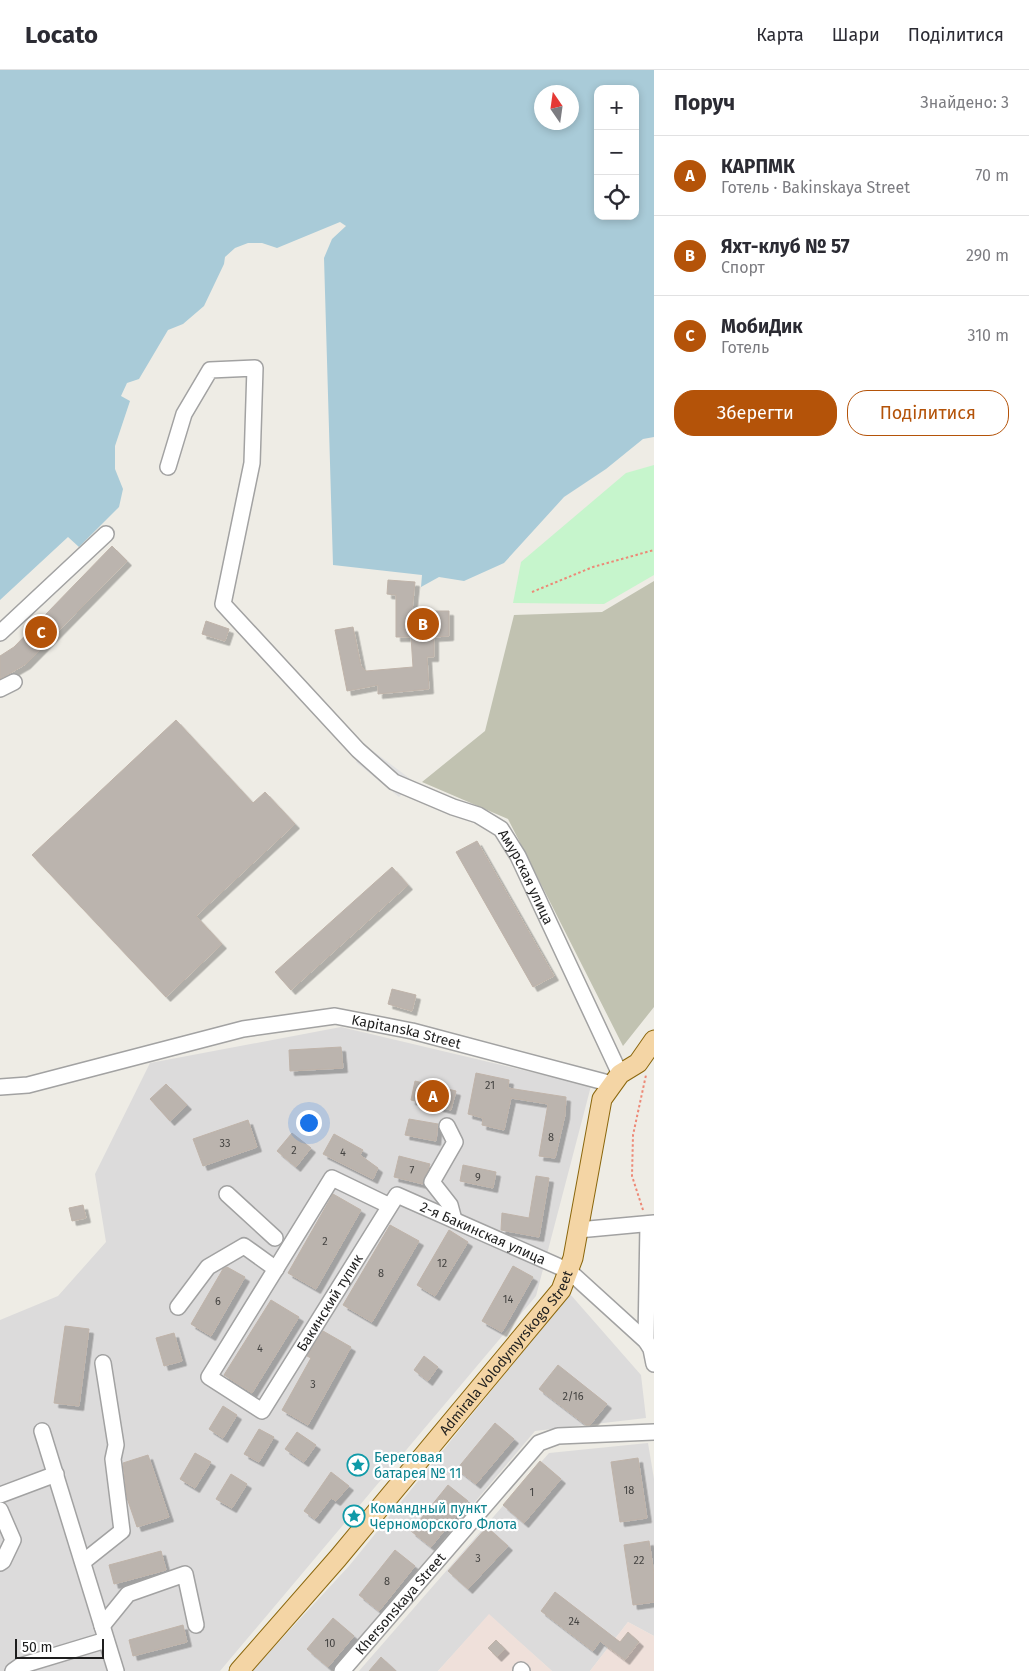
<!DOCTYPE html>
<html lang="uk">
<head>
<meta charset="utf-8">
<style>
  body { margin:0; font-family:"Fira Sans",sans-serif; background:#f7f7f7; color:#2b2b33 }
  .controls { position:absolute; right:15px; top:15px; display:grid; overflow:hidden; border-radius:10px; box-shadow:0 2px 8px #0003 }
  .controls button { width:45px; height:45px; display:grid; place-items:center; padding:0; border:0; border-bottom:1px solid #e1e1e2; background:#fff; color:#2b2b33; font:25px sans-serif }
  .compass { position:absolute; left:534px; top:15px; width:45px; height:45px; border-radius:50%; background:#fff; box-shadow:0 2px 8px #0003; rotate:347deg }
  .scale { position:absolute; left:15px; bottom:12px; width:89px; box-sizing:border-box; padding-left:5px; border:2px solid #1e1e1e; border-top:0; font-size:14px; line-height:18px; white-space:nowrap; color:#1e1e1e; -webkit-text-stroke:4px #fff; paint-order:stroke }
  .you { position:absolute; left:308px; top:1052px; width:18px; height:18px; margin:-12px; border:4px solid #fff; border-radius:50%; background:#1a73e8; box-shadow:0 0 0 8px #1a73e833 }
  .badge { display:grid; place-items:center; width:32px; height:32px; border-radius:50%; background:#b45309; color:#fff; font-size:16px; font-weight:700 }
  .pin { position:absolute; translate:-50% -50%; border:2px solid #fff; box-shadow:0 1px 5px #0006 }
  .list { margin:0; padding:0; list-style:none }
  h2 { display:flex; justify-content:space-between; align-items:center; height:65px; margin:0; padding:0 20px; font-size:21px }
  h2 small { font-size:16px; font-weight:400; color:#7c7c81 }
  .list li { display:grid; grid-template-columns:32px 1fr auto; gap:15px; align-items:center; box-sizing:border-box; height:80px; padding:0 20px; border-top:1px solid #e1e1e2 }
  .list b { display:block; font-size:19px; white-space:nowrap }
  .list p { margin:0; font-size:16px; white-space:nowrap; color:#7c7c81 }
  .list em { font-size:16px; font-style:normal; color:#7c7c81 }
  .actions { display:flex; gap:10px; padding:15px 20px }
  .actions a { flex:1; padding:11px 0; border:1px solid #b45309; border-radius:20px; text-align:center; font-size:18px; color:#b45309 }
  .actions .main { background:#b45309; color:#fff }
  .icon { flex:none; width:28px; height:28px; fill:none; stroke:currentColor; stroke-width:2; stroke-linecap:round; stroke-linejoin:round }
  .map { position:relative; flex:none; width:654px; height:1601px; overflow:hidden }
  header { display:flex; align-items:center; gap:30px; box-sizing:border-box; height:70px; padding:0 25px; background:#fff; border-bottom:1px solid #e1e1e2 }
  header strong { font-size:24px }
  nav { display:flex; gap:28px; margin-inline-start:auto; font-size:18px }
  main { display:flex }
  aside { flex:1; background:#fff }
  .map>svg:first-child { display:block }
</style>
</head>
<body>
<header>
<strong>Locato</strong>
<nav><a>Карта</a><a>Шари</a><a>Поділитися</a></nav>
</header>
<main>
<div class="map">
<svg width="654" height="1601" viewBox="0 0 654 1601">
  <defs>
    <filter id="shadow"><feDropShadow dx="4.5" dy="4.5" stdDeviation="0" flood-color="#0004"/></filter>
  </defs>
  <rect width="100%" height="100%" fill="#eeece5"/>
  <!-- residential -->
  <path fill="#dcdbdb" d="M341,957L591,1016L536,1226L220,1601H0V1250L58,1226L106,1172L95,1104L150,993Z
    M570,1224L641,1305L646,1348L535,1361L332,1601H252L349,1496Z
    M648,1373L654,1409V1566L628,1552L590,1601H552L489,1545L438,1601H359L549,1383Z"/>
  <!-- military -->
  <path fill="#efe0da" d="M489,1544L552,1601H438Z
    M628,1552L654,1566V1601H590Z"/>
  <!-- construction -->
  <path fill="#c1c2b1" d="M654,511V937L623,976L508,749L422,712L485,661L514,545L602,542Z"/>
  <!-- park -->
  <path fill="#c6f5cc" d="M654,395V505L604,534L513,533L521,492L626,403Z"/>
  <!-- parking -->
  <path fill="#e2e2e2" d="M369,678L413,711L399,727L356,692Z"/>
  <!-- water -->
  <path fill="#a9cbd8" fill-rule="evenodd" d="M0,0H654V367L643,369L606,399L564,427L504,493L464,511L439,507L421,517L422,505L333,495L324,188L332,169L346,156L340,152L277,178L262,173H248L235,178L225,187L224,194L204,236L183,254L168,260L139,309L127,313L121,326L130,331L115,376V399L123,419L119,437L79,477L68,467L0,530ZM598,19H635V146H598ZM542,22H572V52H542Z"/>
  <!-- building -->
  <path fill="#bbb4ae" stroke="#bfb3a9" filter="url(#shadow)" d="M112,476L127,491L26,594L0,609V586L14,577Z
    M388,510L415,512L412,541H449V566L434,567V587H427L429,619L378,624V615L347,621L335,560L353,557L361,596L366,601L413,597L411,567H396V525L387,524Z
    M206,551L229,559L225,571L202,564Z
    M176,650L253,733L265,722L295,754L196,846L222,874L166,927L32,785Z
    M477,771L554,906L533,917L456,782Z
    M392,797L408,815L291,920L275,902Z
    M392,919L416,925L412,941L388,934Z
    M341,977L343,998L290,1001L289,980Z
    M476,1003L509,1010L508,1018L566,1027L565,1045L555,1088L539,1086L548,1034L511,1028L504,1060L482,1055L483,1048L468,1044Z
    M415,1011L456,1021L451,1040L411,1030Z
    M166,1014L187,1035L170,1051L150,1029Z
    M409,1049L438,1054L436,1071L405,1065Z
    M248,1050L257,1077L203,1096L193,1069Z
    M292,1063L311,1078L296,1097L277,1081Z
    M334,1064L363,1080L360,1085L378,1098L373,1109L323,1084Z
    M399,1086L430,1094L423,1114L394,1107Z
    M463,1095L496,1102L493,1118L460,1111Z
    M536,1106L549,1108L539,1167L501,1160L502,1143L529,1148Z
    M333,1124L361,1140L316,1219L288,1203Z
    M83,1135L86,1148L72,1151L69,1138Z
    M390,1155L419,1171L372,1252L343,1235Z
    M449,1160L468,1172L435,1226L417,1215Z
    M513,1196L533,1207L502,1262L482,1251Z
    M227,1197L245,1207L211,1266L191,1254L223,1199Z
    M271,1230L299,1247L252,1323L224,1305Z
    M65,1256L89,1259L79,1336L54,1333Z
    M323,1261L351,1277L308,1355L282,1340L311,1288L307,1286Z
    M174,1263L182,1291L164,1296L156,1268Z
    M424,1286L438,1297L428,1311L414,1300Z
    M558,1295L607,1334L590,1355H586L539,1319Z
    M223,1336L237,1345L223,1368L209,1359Z
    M495,1353L514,1369L476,1414L457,1399Z
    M259,1359L274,1367L259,1392L244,1384Z
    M297,1362L316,1375L304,1392L285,1379Z
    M195,1383L211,1392L195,1418L180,1409Z
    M148,1385L169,1447L137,1457L127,1428L123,1393Z
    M638,1388L647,1448L620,1452L611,1392Z
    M540,1391L561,1409L524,1453L503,1435Z
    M331,1402L349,1416L336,1431L331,1428L315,1449L304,1441Z
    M231,1404L247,1414L232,1438L216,1429Z
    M448,1415L468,1431L431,1477L411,1461Z
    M487,1457L508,1476L468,1519L448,1501Z
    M649,1471L654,1504V1532L633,1535L624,1475Z
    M395,1480L415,1496L379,1541L359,1525Z
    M161,1481L166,1500L114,1514L109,1495Z
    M555,1522L620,1572L628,1562L639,1572L625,1590L600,1571L593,1581L541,1541Z
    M333,1548L354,1566L328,1597L307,1579Z
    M183,1555L187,1572L133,1586L129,1570Z
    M496,1570L505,1579L497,1587L488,1578Z
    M381,1587L396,1601H369Z"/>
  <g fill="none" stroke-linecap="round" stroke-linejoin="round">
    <!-- minor casing -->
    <g stroke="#a2a2a2" stroke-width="18">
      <g id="minor">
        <path id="s1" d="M168,397L184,344L210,300L255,298L252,393L223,534L358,680L394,712L453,737L478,745L501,759L518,786L620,1004"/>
        <path d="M0,563L106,464"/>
        <path d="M0,619L14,612"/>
        <path id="s2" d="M0,1017L28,1015L243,959L335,946L412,961L612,1014"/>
        <path d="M447,1056L455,1072L432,1112L450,1135L454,1150"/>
        <path d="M227,1124L275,1168"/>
        <path id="s3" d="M390,1136L332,1108L209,1307L262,1341L390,1136L397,1125L569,1201L646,1271L651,1279L654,1294"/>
        <path d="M578,1160L654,1153"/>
        <path d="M178,1237L208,1197L244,1176L276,1199"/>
        <path d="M646,1271L648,1154"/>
        <path d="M42,1361L116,1601"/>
        <path d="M0,1425L56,1404"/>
        <path d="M0,1440L13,1470L3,1491L0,1493"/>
        <path d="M83,1492L122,1461L113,1389L116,1375L103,1293"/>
        <path d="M102,1556L128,1524L185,1504L196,1555"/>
        <path d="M521,1600L522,1601"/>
        <path d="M13,1601L20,1596L106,1570"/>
        <path id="s4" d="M342,1601L539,1373L558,1366L654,1362"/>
      </g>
    </g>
    <!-- major casing -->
    <g stroke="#8b670d" stroke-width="21">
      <g id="major">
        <path id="s5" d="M239,1601L338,1488L561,1220L573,1188L602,1029L620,1004L638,993L654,970"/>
      </g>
    </g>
    <!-- path -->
    <path stroke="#ed8977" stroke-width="2" stroke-dasharray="2.5 2.5" stroke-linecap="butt" d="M532,522L593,497L654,480
      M643,1140L632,1106L633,1065L646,1005"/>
    <!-- minor -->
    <use href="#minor" stroke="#fff" stroke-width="15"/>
    <!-- major -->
    <use href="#major" stroke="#f4d5a5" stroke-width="19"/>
  </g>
  <!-- icons -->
  <defs>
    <g id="sight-ring" transform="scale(1.125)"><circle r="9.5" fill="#fff" stroke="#0f9aa8" stroke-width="1.5"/><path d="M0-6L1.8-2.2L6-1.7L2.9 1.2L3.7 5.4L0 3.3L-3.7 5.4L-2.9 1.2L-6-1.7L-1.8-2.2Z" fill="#0f9aa8"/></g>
  </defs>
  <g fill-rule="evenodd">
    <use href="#sight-ring" x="358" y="1395"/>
    <use href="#sight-ring" x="354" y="1446"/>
  </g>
  <g text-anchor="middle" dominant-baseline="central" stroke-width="4.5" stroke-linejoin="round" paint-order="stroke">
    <!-- number labels -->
    <g font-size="11" fill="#454442">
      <text x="490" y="1015">21</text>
      <text x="551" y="1067">8</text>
      <text x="225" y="1073">33</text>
      <text x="294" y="1080">2</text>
      <text x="343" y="1082">4</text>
      <text x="412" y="1100">7</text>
      <text x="478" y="1107">9</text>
      <text x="325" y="1171">2</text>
      <text x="442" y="1193">12</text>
      <text x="381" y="1203">8</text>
      <text x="508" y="1229">14</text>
      <text x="218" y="1231">6</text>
      <text x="260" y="1278">4</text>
      <text x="313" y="1314">3</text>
      <text x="573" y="1326">2/16</text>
      <text x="629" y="1420">18</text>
      <text x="532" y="1422">1</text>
      <text x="478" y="1488">3</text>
      <text x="639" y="1490">22</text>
      <text x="387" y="1511">8</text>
      <text x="574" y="1551">24</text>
      <text x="330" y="1573">10</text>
    </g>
    <!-- street labels -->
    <g font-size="14" fill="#1e1e1e" stroke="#fff">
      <text stroke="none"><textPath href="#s1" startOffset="809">Амурская улица</textPath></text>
      <text stroke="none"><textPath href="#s2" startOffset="416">Kapitanska Street</textPath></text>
      <text stroke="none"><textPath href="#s3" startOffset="710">2-я Бакинская улица</textPath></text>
      <text stroke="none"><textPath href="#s3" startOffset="489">Бакинский тупик</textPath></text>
      <text stroke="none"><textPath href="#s5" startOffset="416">Admirala Volodymyrskogo Street</textPath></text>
      <text stroke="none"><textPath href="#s4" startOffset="89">Khersonskaya Street</textPath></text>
    </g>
    <!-- culture labels -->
    <g font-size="14" fill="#0d838f" stroke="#fff" text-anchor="start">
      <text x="374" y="1387">Береговая<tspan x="374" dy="16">батарея № 11</tspan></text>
      <text x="370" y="1438">Командный пункт<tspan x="370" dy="16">Черноморского Флота</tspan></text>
    </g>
  </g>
</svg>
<div class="controls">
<button>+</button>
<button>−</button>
<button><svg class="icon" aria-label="locate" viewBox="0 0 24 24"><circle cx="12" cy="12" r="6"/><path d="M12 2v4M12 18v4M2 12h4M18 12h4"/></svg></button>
</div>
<svg class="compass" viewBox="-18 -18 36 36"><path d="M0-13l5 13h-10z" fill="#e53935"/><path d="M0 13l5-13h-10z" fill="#7c7c81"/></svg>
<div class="scale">50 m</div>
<div class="you"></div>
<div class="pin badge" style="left:433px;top:1026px">A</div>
<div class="pin badge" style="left:423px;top:554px">B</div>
<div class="pin badge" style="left:41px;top:562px">C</div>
</div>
<aside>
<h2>Поруч<small>Знайдено: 3</small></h2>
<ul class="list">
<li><span class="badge">A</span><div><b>КАРПМК</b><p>Готель · Bakinskaya Street</p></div><em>70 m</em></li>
<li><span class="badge">B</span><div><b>Яхт-клуб № 57</b><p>Спорт</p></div><em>290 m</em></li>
<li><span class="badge">C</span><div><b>МобиДик</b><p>Готель</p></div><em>310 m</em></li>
</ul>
<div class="actions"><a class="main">Зберегти</a><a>Поділитися</a></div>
</aside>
</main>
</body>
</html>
